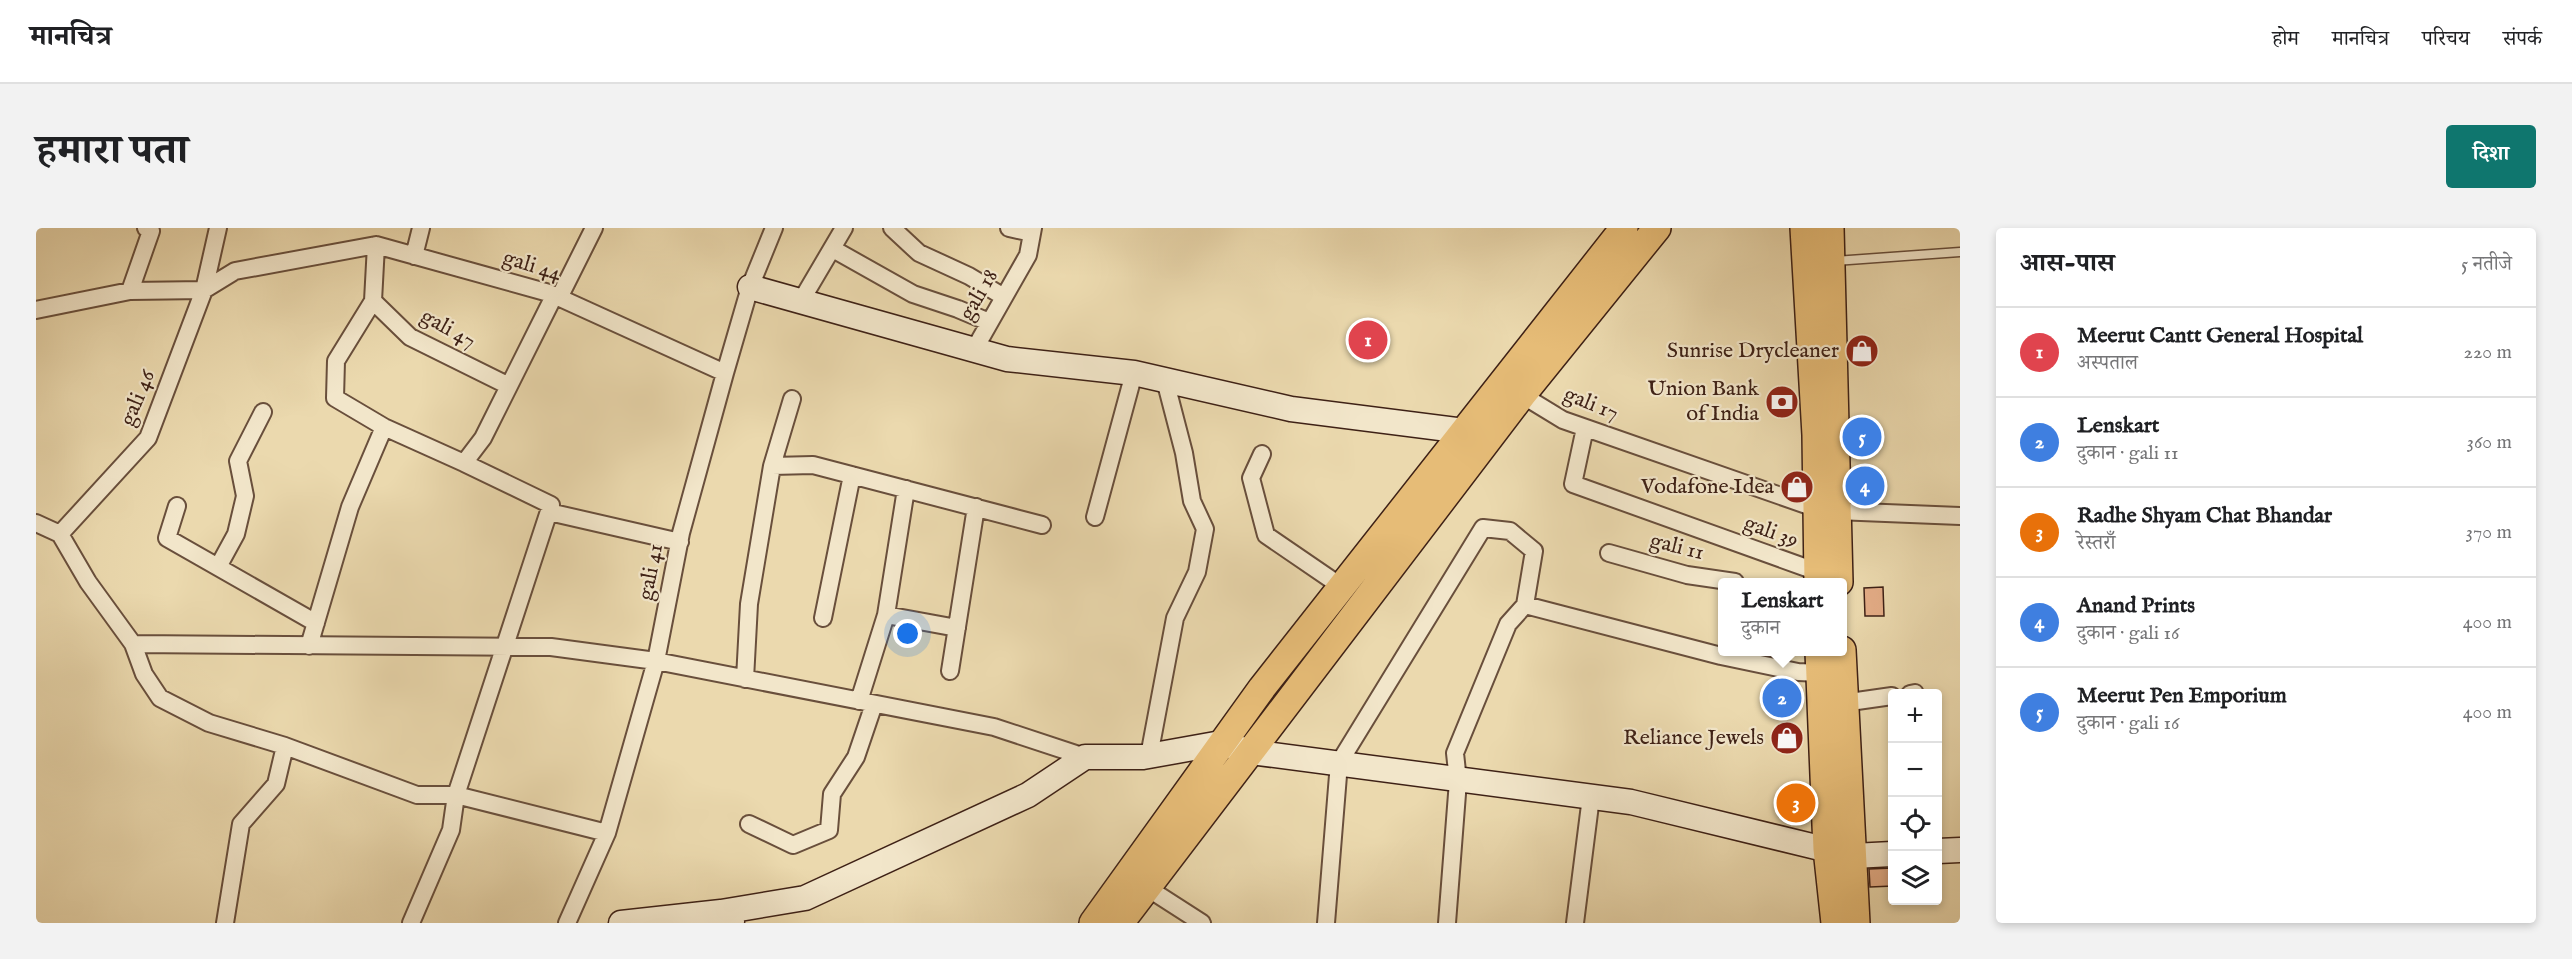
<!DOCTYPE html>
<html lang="hi">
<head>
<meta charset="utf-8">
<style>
  body { margin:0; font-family:"IM FELL English","Noto Serif Devanagari",serif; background:#f2f2f2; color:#202124 }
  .controls { position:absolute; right:18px; bottom:18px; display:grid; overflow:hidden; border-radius:6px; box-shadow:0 3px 9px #0003 }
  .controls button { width:54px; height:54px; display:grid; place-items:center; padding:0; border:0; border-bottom:2px solid #e0e0e0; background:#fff; color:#202124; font:30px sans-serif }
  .you { position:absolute; left:872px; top:406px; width:21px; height:21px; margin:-15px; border:4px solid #fff; border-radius:50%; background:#1a73e8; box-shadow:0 0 0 9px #1a73e833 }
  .badge { display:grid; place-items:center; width:39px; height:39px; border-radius:50%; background:#0f766e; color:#fff; font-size:20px; font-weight:700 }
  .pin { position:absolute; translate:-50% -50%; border:3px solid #fff; box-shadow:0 2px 6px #0006 }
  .popup { position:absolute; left:1682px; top:350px; width:129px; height:78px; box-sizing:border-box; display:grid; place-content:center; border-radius:6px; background:#fff; filter:drop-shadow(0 2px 4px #0005); font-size:20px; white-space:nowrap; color:#757577 }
  .popup b { font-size:22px; color:#202124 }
  .popup::after { content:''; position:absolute; left:50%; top:100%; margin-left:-12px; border:12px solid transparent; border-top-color:#fff }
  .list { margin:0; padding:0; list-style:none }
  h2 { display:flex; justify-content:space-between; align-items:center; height:78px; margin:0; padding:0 24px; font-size:26px }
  h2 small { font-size:20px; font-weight:400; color:#757577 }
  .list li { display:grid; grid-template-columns:39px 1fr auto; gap:18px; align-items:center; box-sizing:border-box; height:90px; padding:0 24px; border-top:2px solid #e0e0e0 }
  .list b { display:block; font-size:22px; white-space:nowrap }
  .list p { margin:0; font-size:20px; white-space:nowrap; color:#757577 }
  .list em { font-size:20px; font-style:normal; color:#757577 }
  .icon { flex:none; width:33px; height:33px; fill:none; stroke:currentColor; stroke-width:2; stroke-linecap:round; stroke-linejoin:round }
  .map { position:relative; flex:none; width:1924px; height:695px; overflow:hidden; border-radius:6px }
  header { display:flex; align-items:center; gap:36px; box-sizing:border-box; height:84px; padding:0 30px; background:#fff; border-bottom:2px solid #e0e0e0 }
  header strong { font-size:28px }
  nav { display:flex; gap:33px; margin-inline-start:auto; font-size:21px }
  .intro { display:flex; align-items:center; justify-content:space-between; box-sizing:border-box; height:144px; padding:0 36px }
  h1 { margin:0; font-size:42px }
  .button { padding:15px 27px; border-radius:6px; background:#0f766e; color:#fff; font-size:21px; font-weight:700 }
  main { display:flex; gap:36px; padding:0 36px }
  aside { flex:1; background:#fff; border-radius:6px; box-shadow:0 3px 9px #0003 }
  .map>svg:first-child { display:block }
</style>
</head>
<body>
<header>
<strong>मानचित्र</strong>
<nav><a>होम</a><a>मानचित्र</a><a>परिचय</a><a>संपर्क</a></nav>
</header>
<div class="intro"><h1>हमारा पता</h1><a class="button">दिशा</a></div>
<main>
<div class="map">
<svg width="1924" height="695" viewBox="0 0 1924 695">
  <rect width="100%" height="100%" fill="#ebd9ae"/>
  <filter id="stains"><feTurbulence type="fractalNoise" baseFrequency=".00333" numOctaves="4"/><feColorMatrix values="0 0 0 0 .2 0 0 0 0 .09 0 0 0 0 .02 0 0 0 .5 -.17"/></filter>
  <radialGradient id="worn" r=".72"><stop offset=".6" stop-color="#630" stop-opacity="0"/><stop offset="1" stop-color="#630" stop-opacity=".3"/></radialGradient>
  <!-- building -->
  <path fill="#e3ac86" stroke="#3e2116" stroke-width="1.5" d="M1847,359L1848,388H1829L1828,360Z
    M1857,640V658L1834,659L1833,641Z"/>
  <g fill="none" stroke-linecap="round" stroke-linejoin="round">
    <!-- lane casing -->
    <g stroke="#694f3c" stroke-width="11">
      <path id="lane" d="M1799,33L1924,24"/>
    </g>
    <!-- street casing -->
    <g stroke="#694f3c" stroke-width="20">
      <path id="street" d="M856,0L883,25L933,48L968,69
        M973,0L996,5
        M340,17L337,73L300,133L299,170L348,199L428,235L447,210L518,68
        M797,21L877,66L922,81L953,94
        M378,28L385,0
        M94,63L115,3L110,0
        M523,70L558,0
        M337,73L374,109L473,158
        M765,73L808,0
        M0,82L94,63L168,62L199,43L340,17L513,65L689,145
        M938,122L992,27L997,0
        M1486,167L1527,192L1779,280L1800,283L1924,288
        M1549,200L1537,256L1782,344
        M1226,226L1215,250L1230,307L1306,359
        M736,238L756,171
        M141,278L131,310L280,395
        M513,284L644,314
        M1059,289L1098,145
        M0,295L24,306L112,210L168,62L182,0
        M24,306L52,354L97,416L515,419L620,433L958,499L1049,529
        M1573,325L1651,347L1699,354
        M182,339L200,306L209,268L202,233L227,184
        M1489,377L1685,428L1762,444L1784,445
        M850,387L921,400
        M787,390L816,247
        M97,416L108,446L124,470L173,495L249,518L381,567H420L571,605
        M273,418L314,279L348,199
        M914,443L940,279
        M709,451L713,376L736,238L777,237L1006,297
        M1874,466L1879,465
        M823,473L850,387L870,261
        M1807,475L1856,468
        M1113,528L1139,390L1161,344L1169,301L1156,273L1148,225L1129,152
        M713,596L757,617L793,602L796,566L820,529L838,476
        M1110,659L1166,695
        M189,695L205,596L240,556L249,518
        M375,695L415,602L420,567L515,277L428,235
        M531,695L571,605L620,433L645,305L689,145L714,59L738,0
        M1290,695L1303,535L1447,300L1474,303L1498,323L1489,377L1472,396L1419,525L1422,553L1411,695
        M1539,695L1555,569"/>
    </g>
    <!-- secondary casing -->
    <g stroke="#3e2116" stroke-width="27">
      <path id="secondary" d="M714,59L971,131L1098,145L1255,181L1428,203
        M1902,623L1924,622
        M685,684L769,670L992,567L1049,529H1107L1185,515L1215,524L1595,574L1817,628L1856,626
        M585,695L685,684L696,693"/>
    </g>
    <!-- primary casing -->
    <g stroke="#3e2116" stroke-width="30">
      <path id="primary" d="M1768,0L1780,207L1782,354
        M1794,0L1803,354
        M1806,422L1820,695
        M1783,424L1791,621L1799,695
        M1057,695L1226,460L1588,0
        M1084,695L1486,167L1621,0"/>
    </g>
    <!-- lane -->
    <use href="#lane" stroke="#f2e6ca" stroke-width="8"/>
    <!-- street -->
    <use href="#street" stroke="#f2e6ca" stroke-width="16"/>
    <!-- secondary -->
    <use href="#secondary" stroke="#f2e6ca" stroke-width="24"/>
    <!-- primary -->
    <use href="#primary" stroke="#e6bc77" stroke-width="27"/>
  </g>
  <!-- icons -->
  <defs>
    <g id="shop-disc" transform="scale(1.725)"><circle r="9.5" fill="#8f2418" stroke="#f2e6ca"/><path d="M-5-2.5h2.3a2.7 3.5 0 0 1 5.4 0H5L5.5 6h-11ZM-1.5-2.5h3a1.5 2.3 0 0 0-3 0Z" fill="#fff"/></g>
    <g id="bank-disc" transform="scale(1.725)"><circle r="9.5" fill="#8f2418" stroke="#f2e6ca"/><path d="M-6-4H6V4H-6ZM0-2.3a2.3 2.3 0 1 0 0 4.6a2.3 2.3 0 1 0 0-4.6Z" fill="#fff"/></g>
  </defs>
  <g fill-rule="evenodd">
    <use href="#shop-disc" x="1826" y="123"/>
    <use href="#bank-disc" x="1746" y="174"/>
    <use href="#shop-disc" x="1761" y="259"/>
    <use href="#shop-disc" x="1751" y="510"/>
  </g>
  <g text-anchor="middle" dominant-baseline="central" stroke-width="4.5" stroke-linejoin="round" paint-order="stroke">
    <!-- street labels -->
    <g font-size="22" fill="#3e2116" stroke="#f2e6ca">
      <text transform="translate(496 38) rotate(17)">gali 44</text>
      <text transform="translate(943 67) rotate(-60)">gali 18</text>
      <text transform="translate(412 101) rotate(29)">gali 47</text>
      <text transform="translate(102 170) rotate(-67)">gali 46</text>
      <text transform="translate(1555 176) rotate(22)">gali 17</text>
      <text transform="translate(1735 304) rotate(20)">gali 39</text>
      <text transform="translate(1641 319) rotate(14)">gali 11</text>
      <text transform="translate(615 344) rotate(-79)">gali 41</text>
    </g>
    <!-- poi labels -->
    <g font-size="22" fill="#3e2116" stroke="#f2e6ca" text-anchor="end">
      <text x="1803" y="123">Sunrise Drycleaner</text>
      <text x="1723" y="161">Union Bank<tspan x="1723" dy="25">of India</tspan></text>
      <text x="1738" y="259">Vodafone Idea</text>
      <text x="1728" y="510">Reliance Jewels</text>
    </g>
  </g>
  <rect width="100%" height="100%" filter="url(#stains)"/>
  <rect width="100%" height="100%" fill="url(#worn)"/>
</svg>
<div class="controls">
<button>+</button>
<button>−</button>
<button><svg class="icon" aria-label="locate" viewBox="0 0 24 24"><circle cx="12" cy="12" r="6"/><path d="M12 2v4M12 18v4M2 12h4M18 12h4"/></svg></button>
<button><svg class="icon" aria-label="layers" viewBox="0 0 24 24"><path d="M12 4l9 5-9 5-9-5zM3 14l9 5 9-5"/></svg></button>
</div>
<div class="you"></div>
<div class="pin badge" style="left:1332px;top:112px;background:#e0444e">1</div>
<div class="pin badge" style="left:1746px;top:470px;background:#3f7fe0">2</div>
<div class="popup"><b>Lenskart</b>दुकान</div>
<div class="pin badge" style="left:1760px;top:575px;background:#e8710a">3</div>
<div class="pin badge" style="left:1829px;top:258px;background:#3f7fe0">4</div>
<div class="pin badge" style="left:1826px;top:209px;background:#3f7fe0">5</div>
</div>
<aside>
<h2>आस-पास<small>5 नतीजे</small></h2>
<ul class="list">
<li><span class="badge" style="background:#e0444e">1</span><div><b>Meerut Cantt General Hospital</b><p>अस्पताल</p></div><em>220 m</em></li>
<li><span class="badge" style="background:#3f7fe0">2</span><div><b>Lenskart</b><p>दुकान · gali 11</p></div><em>360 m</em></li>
<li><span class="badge" style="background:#e8710a">3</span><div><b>Radhe Shyam Chat Bhandar</b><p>रेस्तराँ</p></div><em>370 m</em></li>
<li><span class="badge" style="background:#3f7fe0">4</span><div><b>Anand Prints</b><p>दुकान · gali 16</p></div><em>400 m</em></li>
<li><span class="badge" style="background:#3f7fe0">5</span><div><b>Meerut Pen Emporium</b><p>दुकान · gali 16</p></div><em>400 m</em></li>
</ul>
</aside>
</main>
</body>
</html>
